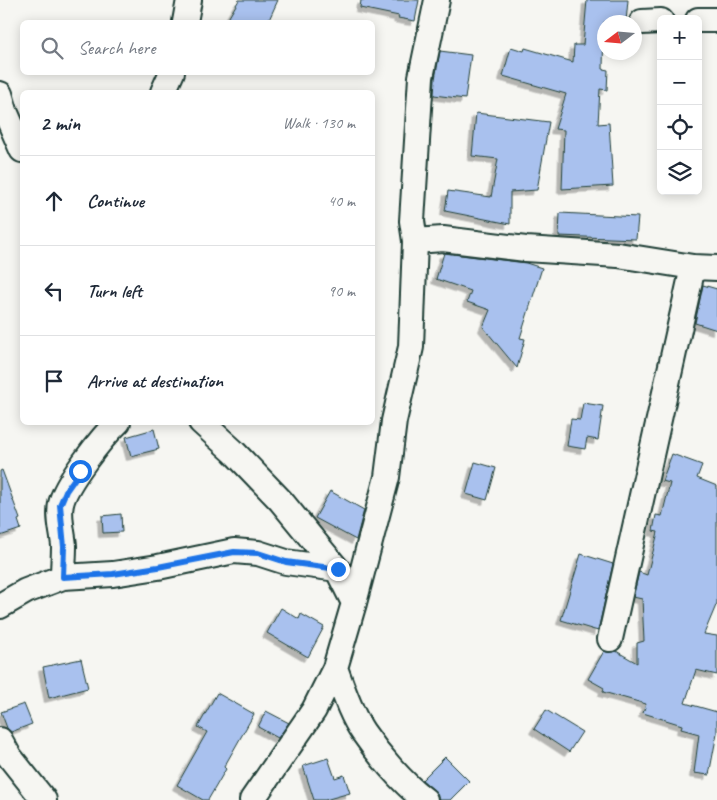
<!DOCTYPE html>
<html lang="en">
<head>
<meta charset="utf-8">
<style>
  body { margin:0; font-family:Caveat,sans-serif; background:#f6f6f7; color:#1f2937 }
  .controls { position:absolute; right:15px; top:15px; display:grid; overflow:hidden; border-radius:8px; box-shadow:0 2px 12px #0003 }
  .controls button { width:45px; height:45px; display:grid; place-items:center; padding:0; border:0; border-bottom:1px solid #e0e1e3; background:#fff; color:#1f2937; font:25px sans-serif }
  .compass { position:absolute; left:597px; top:15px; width:45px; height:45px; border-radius:50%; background:#fff; box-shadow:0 2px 12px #0003; rotate:254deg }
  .stop { position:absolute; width:15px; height:15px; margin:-11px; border:4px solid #1a73e8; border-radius:50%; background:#fff }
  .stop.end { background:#1a73e8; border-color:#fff; box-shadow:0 1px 5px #0008 }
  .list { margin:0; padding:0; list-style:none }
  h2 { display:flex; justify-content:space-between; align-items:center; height:65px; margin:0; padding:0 20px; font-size:21px }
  h2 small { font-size:16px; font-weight:400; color:#747a83 }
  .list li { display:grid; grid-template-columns:32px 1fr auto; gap:15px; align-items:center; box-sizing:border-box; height:90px; padding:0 20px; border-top:1px solid #e0e1e3 }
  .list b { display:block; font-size:19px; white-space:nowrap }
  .list em { font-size:16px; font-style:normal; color:#747a83 }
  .icon { flex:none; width:28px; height:28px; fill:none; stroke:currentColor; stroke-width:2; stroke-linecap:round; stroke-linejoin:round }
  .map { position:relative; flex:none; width:717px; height:800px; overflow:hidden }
  .search { position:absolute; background:#fff; box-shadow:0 2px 12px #0003; left:20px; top:20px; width:355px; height:55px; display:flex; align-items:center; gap:12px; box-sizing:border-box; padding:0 18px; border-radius:8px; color:#747a83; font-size:19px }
  .panel { position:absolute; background:#fff; box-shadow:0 2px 12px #0003; left:20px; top:90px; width:355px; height:335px; border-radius:8px }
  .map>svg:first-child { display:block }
</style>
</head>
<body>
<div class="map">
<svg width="717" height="800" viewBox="0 0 717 800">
  <defs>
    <filter id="shadow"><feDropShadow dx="-4.5" dy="4.5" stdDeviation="0" flood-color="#0004"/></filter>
  </defs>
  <rect width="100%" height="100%" fill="#f6f6f2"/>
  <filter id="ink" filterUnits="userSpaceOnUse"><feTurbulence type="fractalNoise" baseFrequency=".02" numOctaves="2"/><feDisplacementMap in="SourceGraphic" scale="10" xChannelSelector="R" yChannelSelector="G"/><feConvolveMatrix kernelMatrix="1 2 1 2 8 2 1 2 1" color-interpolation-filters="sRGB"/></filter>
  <g filter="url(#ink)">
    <!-- building -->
    <path fill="#a9c1ee" stroke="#1f3d34" filter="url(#shadow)" d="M239,0H278L268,22H226Z
      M361,0H419L415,21L398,18L399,16L360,8Z
      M587,0H628L626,22H604L603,69L608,70L607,90L600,89L598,124L609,123L613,186L562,189L564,130L555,129L566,94L503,76L511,47L524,51L525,48L573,62L574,45H583Z
      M440,51L471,55L465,99L434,95L435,79Z
      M476,113L549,122L537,190L510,192V224L445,211L448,191L491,197L498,159L472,156Z
      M560,213L638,217L636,239L559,236Z
      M444,253L526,263L542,268L520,338L525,339L517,368L483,327L490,310L467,302L471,291L436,279Z
      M703,285L717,289V330L695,323Z
      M583,403L603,406L598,440L587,438L585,449L567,446L571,419L580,420Z
      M154,429L159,449L131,456L126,437Z
      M672,454L702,465L697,478L717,486V603L704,634L717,636V675L696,670L685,703L717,712V733L709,775L694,773L699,734L681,729L682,725L643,713L646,704L603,692L604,688L588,679L604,651L607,652L616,651L637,663V643L644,641L642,599L633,597L639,572L647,575L658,532L653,531L656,515L662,516L670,483L662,481Z
      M475,462L496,468L487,500L466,494Z
      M2,470L20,519L18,520L21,529L0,536V471Z
      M330,491L364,510L356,540L315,518Z
      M121,514L122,532L103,533L102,516Z
      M581,554L613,564L598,631L561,620Z
      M281,608L299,619L301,614L324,627L308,657L267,633Z
      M81,659L88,688L49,698L43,667Z
      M217,693L254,714L224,767L226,769L208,800H203L177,785L207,732L198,727Z
      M24,704L32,724L11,732L7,728L1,712Z
      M546,710L582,732L569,752L534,729Z
      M266,711L289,723L278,738L258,727Z
      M445,757L469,781L450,800H439L434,790L422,780Z
      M328,758L335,778L344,775L350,793L325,800H314L303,766Z"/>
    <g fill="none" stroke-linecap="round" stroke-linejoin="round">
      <!-- minor casing -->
      <g stroke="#1f3d34" stroke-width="28">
        <path id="minor" d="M698,20H717
          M185,22L189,0
          M642,22L661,21
          M163,92L172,72
          M0,94L5,111L22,150
          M415,241L443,239L526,249L618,255L693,267L717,268
          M201,422L233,451L281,501L337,569L354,603L335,668L314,710L252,800
          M63,577C63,567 64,556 64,546C63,533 58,517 61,504C65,484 102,437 118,422
          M354,603L387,477L394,421L411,347L415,241L412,221L421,77L437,0
          M0,606L26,591L63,577L113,574L158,567L234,551L258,553L286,562L337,569
          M610,639L693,267
          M335,668C343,689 350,713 363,732C378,754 403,784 425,800
          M0,740L9,756L44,800"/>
      </g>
      <!-- minor -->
      <use href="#minor" stroke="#f6f6f2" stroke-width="24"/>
    </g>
  </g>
  <g fill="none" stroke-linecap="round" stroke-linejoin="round" filter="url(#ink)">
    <!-- route -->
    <path stroke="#1a73e8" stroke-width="6" d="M80,471L66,491L60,505L64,547L63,577L113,574L158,567L234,552L258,553L286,562L338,569"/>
  </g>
</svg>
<div class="controls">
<button>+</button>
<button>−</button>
<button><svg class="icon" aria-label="locate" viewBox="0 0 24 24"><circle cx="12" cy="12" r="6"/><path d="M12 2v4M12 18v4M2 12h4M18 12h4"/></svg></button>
<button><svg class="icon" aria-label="layers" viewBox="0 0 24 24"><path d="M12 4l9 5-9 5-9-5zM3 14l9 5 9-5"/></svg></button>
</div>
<svg class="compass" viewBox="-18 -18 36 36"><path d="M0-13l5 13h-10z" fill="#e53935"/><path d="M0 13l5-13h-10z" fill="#747a83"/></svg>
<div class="stop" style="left:80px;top:471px"></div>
<div class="stop end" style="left:338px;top:569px"></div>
<div class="search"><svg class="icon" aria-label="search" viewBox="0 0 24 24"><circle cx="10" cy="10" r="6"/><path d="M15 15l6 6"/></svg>Search here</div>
<section class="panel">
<h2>2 min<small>Walk · 130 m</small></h2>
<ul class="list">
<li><svg class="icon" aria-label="ahead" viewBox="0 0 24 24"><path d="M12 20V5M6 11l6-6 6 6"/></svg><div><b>Continue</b></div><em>40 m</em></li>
<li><svg class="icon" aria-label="left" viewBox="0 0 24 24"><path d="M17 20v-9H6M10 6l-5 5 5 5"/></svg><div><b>Turn left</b></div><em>90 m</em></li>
<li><svg class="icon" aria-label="arrive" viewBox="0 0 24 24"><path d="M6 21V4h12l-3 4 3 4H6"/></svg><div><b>Arrive at destination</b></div></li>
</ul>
</section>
</div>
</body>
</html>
